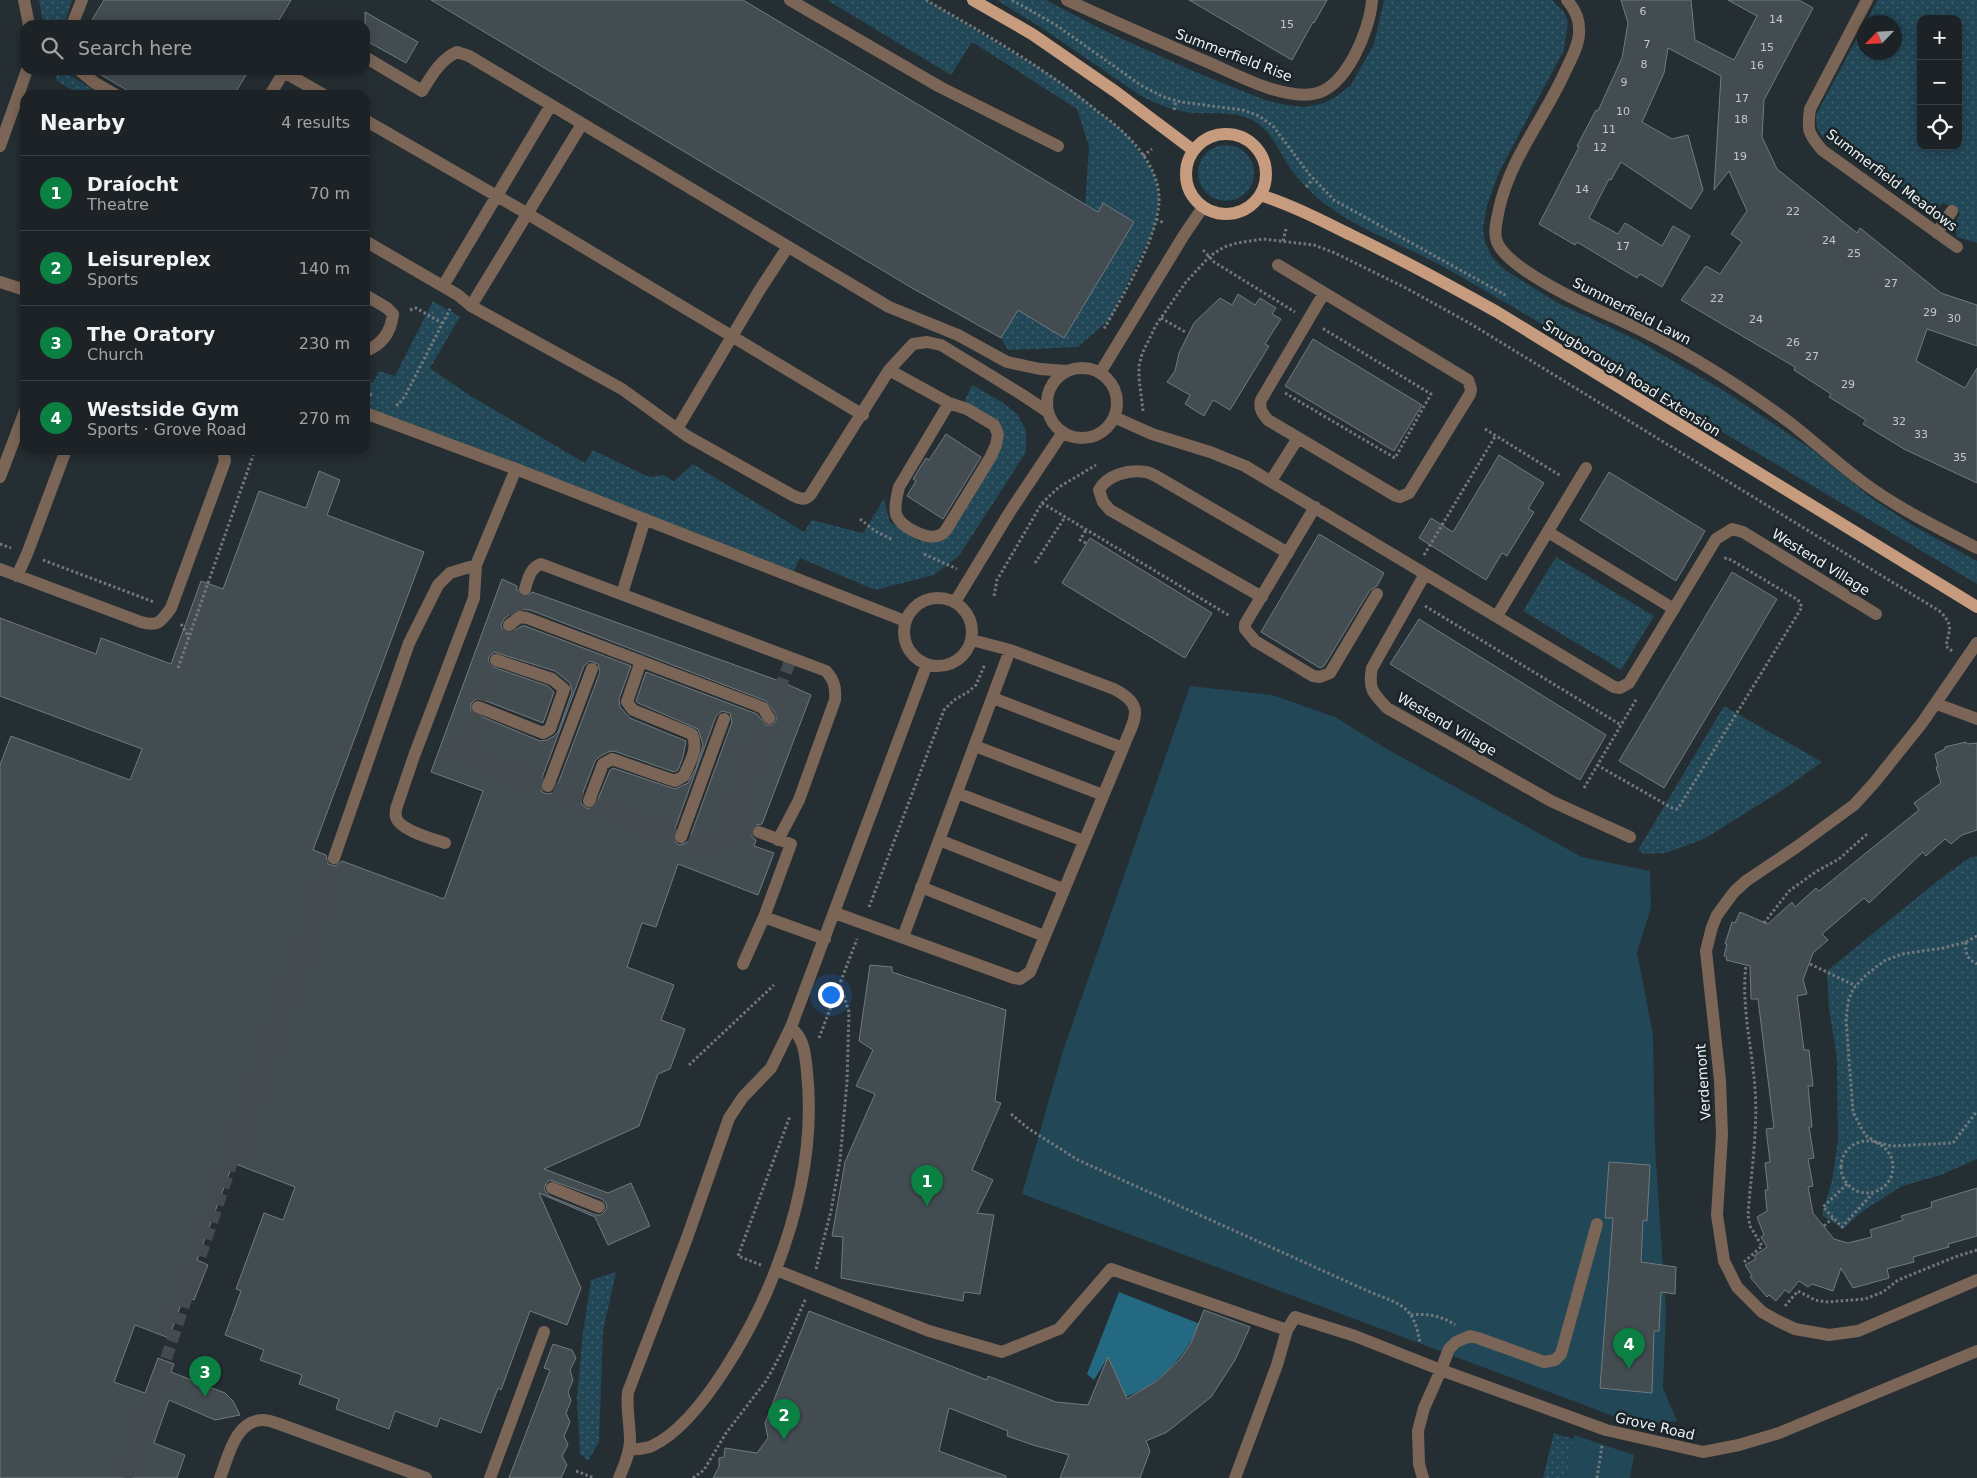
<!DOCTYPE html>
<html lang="en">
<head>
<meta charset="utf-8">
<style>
  body { margin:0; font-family:"DejaVu Sans",sans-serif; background:#292f32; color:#f1f3f6 }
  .controls { position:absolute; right:15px; top:15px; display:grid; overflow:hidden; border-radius:10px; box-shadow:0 2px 12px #0003 }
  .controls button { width:45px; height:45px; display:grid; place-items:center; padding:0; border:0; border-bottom:1px solid #3a3f43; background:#1c2226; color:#f1f3f6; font:25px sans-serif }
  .compass { position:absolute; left:1857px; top:15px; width:45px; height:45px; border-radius:50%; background:#1c2226; box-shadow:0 2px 12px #0003; rotate:245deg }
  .you { position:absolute; left:830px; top:994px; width:18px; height:18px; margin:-12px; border:4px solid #fff; border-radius:50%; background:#1a73e8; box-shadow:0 0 0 8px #1a73e833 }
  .badge { display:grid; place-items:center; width:32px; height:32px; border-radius:50%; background:#0b8043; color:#fff; font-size:16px; font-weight:700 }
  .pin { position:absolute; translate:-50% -41px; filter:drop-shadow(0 1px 2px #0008) }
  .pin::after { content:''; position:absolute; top:26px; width:18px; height:15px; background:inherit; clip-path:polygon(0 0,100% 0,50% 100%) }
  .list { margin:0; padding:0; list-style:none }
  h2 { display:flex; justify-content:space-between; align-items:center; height:65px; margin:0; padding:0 20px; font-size:21px }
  h2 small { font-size:16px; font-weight:400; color:#a0a4a7 }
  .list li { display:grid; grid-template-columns:32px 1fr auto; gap:15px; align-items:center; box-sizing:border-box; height:75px; padding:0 20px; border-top:1px solid #3a3f43 }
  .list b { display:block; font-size:19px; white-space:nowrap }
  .list p { margin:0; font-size:16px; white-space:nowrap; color:#a0a4a7 }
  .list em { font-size:16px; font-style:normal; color:#a0a4a7 }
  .icon { flex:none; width:28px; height:28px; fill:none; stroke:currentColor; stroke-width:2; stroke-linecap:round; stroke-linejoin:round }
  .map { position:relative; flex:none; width:1977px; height:1478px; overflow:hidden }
  .search { position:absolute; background:#1c2226; box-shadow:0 2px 12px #0003; left:20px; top:20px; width:350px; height:55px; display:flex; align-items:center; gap:12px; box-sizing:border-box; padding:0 18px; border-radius:15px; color:#a0a4a7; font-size:19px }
  .panel { position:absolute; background:#1c2226; box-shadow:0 2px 12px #0003; left:20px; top:90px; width:350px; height:365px; border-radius:15px }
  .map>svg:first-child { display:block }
</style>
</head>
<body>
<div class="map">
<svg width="1977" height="1478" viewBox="0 0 1977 1478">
  <defs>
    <pattern id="grass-dots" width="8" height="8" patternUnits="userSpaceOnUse" patternTransform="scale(1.25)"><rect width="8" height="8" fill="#224756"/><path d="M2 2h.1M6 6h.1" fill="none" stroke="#42626f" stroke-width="1.8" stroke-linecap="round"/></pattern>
  </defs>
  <rect width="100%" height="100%" fill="#252e32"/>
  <!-- grass -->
  <path fill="url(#grass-dots)" fill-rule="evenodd" d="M39,0H72L64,25H44Z
    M827,0H926L1047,73L1080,96L1126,134L1148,163L1156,180L1159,200L1154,229L1110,319L1078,347L1008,350L1001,338L1018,310L1064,338L1134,222L1103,204L1097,213L1085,205L1089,147L1077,109L972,42L951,75Z
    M997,0H1046L1105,31L1200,74L1265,100L1286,105L1305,107L1324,103L1337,96L1351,85L1374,44L1384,0H1552L1564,12L1568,22L1564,50L1499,172L1487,206L1483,230L1485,242L1492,257L1505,270L1556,302L1637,340L1726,392L1814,451L1870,497L1915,527L1977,561V584L1508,304C1483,290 1458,274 1432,261C1397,242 1357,229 1325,204C1312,194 1297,179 1288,165C1277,148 1271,129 1250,119C1233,111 1213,114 1194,113C1176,112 1157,104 1141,96L1045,30Z
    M1878,0H1977V243L1957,237L1955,224L1960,213L1943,202L1936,212L1932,213L1925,210L1899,185L1826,140C1817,132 1816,126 1816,115L1864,25V52H1894V22H1866ZM1921,19H1958V146H1921Z
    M55,70H62L101,95H81L57,81Z
    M1198 173a28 28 0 1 1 56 0a28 28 0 1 1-56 0Z
    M433,301L460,317L430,368L469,395L585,463L593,450L649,477L663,475L674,481L693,464L804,532L812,520L863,533L884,499L890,522L919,541L933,542L1001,436L964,402L972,385L1002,402L1017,414L1026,430V452L959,556L934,575L875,590L800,558L791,577L365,413V381L373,383L379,371L395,376Z
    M1556,557L1654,616L1621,670L1523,611Z
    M1724,706L1822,762L1787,787L1704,839L1666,853L1644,854L1638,850Z
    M1977,856V1159L1941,1175L1902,1186L1863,1211L1843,1229L1822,1215L1832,1181L1838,1140L1837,1058L1829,1009L1827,971L1936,882L1969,858Z
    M616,1272L603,1331L599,1442L588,1461L580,1454L577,1398L583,1332L591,1280Z
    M1554,1433L1629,1457L1626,1478H1543Z"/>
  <!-- park -->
  <path fill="#224756" d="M1190,686L1272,695L1335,717L1387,749L1582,857L1650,871L1651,908L1637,952L1653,1035L1655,1147L1666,1312L1663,1388L1677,1421L1637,1425L1022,1194L1063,1051Z
    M1574,1435L1634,1455L1630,1478H1566Z"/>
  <!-- water -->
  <path fill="#246982" d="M1119,1292L1200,1324C1184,1358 1161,1383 1126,1397L1108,1357L1094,1380L1087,1374Z"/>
  <!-- building -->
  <path fill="#434d51" stroke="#707a7f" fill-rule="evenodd" d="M104,0H291L276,25H89Z
    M431,0H743L1098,212L1103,203L1134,222L1064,338L1018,310L1001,338L912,288Z
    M1189,0H1327L1314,23L1313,22L1292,60Z
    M1621,0H1691L1695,40L1734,60L1757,16L1728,0H1799L1813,8L1764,100L1762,137L1777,169L1857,233L1860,228L1941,293L1977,305V346L1927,329L1916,361L1965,388L1977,368V483L1904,449L1863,424L1866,420L1829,397L1831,394L1794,370L1795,367L1681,300L1706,266L1720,274L1742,242L1731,234L1747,211L1729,171L1714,190L1721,76L1668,48L1664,73L1642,122L1672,139L1688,135L1703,190L1691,209L1621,162L1611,180L1609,179L1589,218L1618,234L1625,223L1662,246L1673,226L1690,236L1662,287L1640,274L1637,278L1577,242L1575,245L1539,224L1579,147L1577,146L1596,110L1598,111L1622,58L1628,23Z
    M365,12L418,42L406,63L365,40Z
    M93,70H249L234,95H135Z
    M1238,294L1255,305L1260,298L1276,308L1272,314L1281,319L1265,344L1269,346L1230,410L1213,400L1204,416L1185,404L1190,395L1167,382L1175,371L1179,353L1194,323L1220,298L1232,305Z
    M1313,339L1422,405L1394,451L1285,386Z
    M946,434L981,457L943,519L907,496L916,481L913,479L926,458L929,460Z
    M1499,455L1544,483L1528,509L1534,512L1507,556L1502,553L1486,580L1419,538L1431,518L1453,532Z
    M319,471L340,480L327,515L424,552L313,850L326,855L328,864L336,866L342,861L444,899L483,791L431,772L502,579L517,586V591L522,597H527L532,592L782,682L811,695L762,824L754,825L751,830L752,837L756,840L754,846L774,853L758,895L678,864L656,927L642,923L627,967L674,985L661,1020L685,1029L670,1069L658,1074L639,1126L544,1169L608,1193L631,1183L650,1226L608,1245L595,1217L539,1193L581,1288L567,1325L530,1311L501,1390L498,1388L481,1433L440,1418L437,1427L395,1411L389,1429L336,1409L339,1399L299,1384L302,1375L260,1360L264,1350L225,1335L241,1291L236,1289L264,1213L283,1220L295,1187L233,1163L197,1260L208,1265L194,1300L184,1296L169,1338L135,1325L114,1382L145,1393L158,1358L174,1364L171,1372L225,1393L233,1401L240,1415L215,1420L169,1400L154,1443L185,1455L177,1478H0V765L11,736L130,780L142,749L0,696V618L96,654L101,638L171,664L201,581L223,589L259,491L306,508ZM521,609L530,610L766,701L776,714V721L773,725H766L757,714L646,672L636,701L638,703L698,729L703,745L696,768L688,783L675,789L613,768L610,770L596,804L591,809L586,808L581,803V798L595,761L599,757L608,752L614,751L674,772L678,770L683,757L686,741L630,718L620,707L619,699L631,666L525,626H522L510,633L503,630L501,625L504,619L515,610ZM494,652L555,671L570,683L572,692L558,732L554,736L547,740L540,741L471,712V704L476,699H481L543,723L554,692L548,686L493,667L488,661L489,657ZM590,661L598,664L600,672L556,789L553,793L546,794L541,791L540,783L584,666ZM722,711L730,713L732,722L689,840L686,843L679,845L675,842L673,834L716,716ZM550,1180L602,1199L607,1205L606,1210L601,1215H596L549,1196L544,1189L547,1182Z
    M1609,472L1705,531L1676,581L1580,520Z
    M1319,534L1384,573L1377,586L1370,590L1324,666L1320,668L1261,632Z
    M1090,538L1212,613L1185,658L1062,583Z
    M1732,572L1777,599L1664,788L1619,761Z
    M1419,619L1606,735L1580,780L1390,664Z
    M1966,742L1967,744L1977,743V830L1962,835L1951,844L1945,839L1926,856L1923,852L1869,903L1864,898L1822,934L1828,940L1813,953L1803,980L1807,994L1797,996L1804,1050H1809L1813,1086H1808L1812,1127H1809L1814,1158L1808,1159L1813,1186L1808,1187L1813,1213L1834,1239L1848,1243L1872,1237L1870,1230L1903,1220L1901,1216L1932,1207L1931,1202L1977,1188V1236L1948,1244L1949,1247L1913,1257L1914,1262L1887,1269L1889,1278L1853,1288L1841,1268L1833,1291L1812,1284L1808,1287L1799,1281L1789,1293L1785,1290L1776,1301L1769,1295L1767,1297L1750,1277L1752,1276L1745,1265L1756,1259L1754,1256L1767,1247L1761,1237L1764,1235L1757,1217L1767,1211L1765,1190H1768L1765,1163L1770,1162L1766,1129L1774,1128L1758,999H1751L1750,966L1726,960L1727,957L1724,956L1727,944H1725L1732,922L1735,923L1740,912L1768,924L1792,902L1795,907L1816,888L1819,891L1919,810L1914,803L1941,783L1936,767H1938L1935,754L1945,749V747Z
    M870,965L892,967V972L1006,1010L995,1101L1001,1103L972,1170L993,1180L977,1213L994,1215L980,1294L964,1292L963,1301L841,1278L843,1237L832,1236L845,1162L875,1094L856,1086L873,1050L859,1041Z
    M1609,1162L1650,1165L1647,1221L1643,1220L1641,1262L1676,1267L1675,1294L1661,1292L1659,1331H1654L1652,1393L1600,1388L1613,1218H1605Z
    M1204,1310L1250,1327L1235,1360L1211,1397L1167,1432L1146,1441L1150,1451L1140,1478H1060L1069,1455L1033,1445L1007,1436L1008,1431L949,1408L939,1451L1006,1476V1478H713L719,1467V1458L724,1457L725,1448L757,1453L768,1438L765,1423L809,1311L987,1380L988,1376L1056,1402L1088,1405L1108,1357L1127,1399L1158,1380L1180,1359L1191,1343Z
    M553,1344L572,1350L576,1358L570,1370L573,1380L568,1392L571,1401L566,1413L570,1422L564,1436L568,1445L562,1456L567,1465L561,1478H509L550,1370L544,1368Z"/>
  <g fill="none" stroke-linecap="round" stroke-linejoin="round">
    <!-- minor-tunnel -->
    <path stroke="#434b4f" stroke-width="12" stroke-dasharray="12 6" stroke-linecap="butt" d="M525,589L479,705L465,749L468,755L701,845L712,846L727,836L791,658
      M733,822L759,832
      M126,1478L334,858"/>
    <!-- path -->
    <path stroke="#71797c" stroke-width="3" stroke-dasharray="2.5 2.5" stroke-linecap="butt" d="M926,0C985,34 1045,68 1097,111C1107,118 1117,126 1126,135C1143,151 1160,176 1159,201C1158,238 1123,295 1104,329
      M1012,0L1056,25L1142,86L1164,97L1181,102L1243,110L1259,116L1273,126L1309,174L1334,200L1507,296
      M1174,110L1176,101
      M1143,156L1152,149
      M1306,187L1313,179
      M1156,219L1164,223
      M1283,241L1286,229
      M1203,250L1214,262L1295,312
      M410,310L416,308L442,323
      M1161,318L1187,333
      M365,392L374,396
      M1285,393L1395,458L1431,394L1322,328
      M396,404L398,405L405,396L450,309
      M1143,411L1139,378V366L1142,354L1156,325L1186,282L1210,256L1224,247L1237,243L1263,239L1314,245L1335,253L1406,288L1471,324L1941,612C1954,627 1949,629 1946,646L1952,651
      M1485,429L1561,476
      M1042,503L1230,616
      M860,519L875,531L893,540
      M1086,543L1080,540L1086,530
      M0,544L11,548
      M924,554L957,569
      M1424,555L1496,435
      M43,560L154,602
      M1035,563L1065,517
      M994,596L997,580L1042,503L1059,487L1096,465
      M1425,606L1621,725
      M181,624L189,637
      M178,668L255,450
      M1597,765L1672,808L1677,809L1679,807L1802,607L1798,600L1733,561L1727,558L1723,559
      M1584,788L1637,698
      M869,907L944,710L954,700L968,692L976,685L985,664
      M1764,923L1789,891L1817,871L1839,859L1867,834
      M1977,936L1966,942L1943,948L1902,954L1884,961L1866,975L1853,989L1848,1002L1846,1019L1853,1112L1865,1135L1876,1142L1891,1146L1953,1143L1977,1111
      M1966,942C1965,953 1967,959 1977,964
      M1810,964L1856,986
      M819,1038L857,939
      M689,1065L774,985
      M1011,1114L1029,1129L1078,1160L1370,1292C1402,1305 1414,1306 1420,1343
      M1841 1167a26 26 0 1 1 52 0a26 26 0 1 1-52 0Z
      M1847,1184L1823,1207L1842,1227L1873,1193
      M1824,1226L1833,1218
      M1744,1262L1762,1246L1750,1226L1748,1215C1751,1173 1758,1131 1755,1088C1752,1047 1741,1006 1746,965
      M761,1265L738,1256L790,1116
      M816,1269L831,1211L840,1160L847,1082L849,1012L840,984
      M1785,1306L1798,1291L1815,1300L1826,1302L1865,1299L1883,1292L1898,1280L1955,1257L1977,1250
      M1411,1315C1426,1313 1443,1316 1455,1325
      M576,1471L594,1478
      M693,1478L704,1470L726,1433L766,1381L782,1352L806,1298
      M1597,1478L1602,1446"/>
    <!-- minor -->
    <path stroke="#7a6556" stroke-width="12" d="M24,0L29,25
      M790,0L940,87L1058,146
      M1067,0C1112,21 1159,41 1205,61C1236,74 1279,99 1313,94C1346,89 1370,30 1372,0
      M1567,0C1576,11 1580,20 1579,34C1578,48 1570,61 1564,74C1543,120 1510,159 1499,209C1497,220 1493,232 1497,242C1508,270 1592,308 1620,320C1679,347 1736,383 1789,422C1815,442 1838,464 1864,483C1899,509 1939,528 1977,548
      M1867,0L1810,109C1807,131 1808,133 1822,150L1957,247
      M72,25L82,0
      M365,57L422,91C432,75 440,60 457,52L469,56L889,307L958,335L1007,362L1040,369L1067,371
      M79,70L95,83L116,95
      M284,72L324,95
      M270,95L285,70
      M365,120L528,214L863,415
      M0,146L27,70
      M1937,233L1952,211
      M365,241L458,295L471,306L622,389L687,436L792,495C799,498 805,502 811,494L889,370L913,344L927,342L941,345L1021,394L1048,412
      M1278,265L1468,380L1471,389L1470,394L1409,493L1400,497L1396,496L1268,420C1262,413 1259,409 1261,400L1324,293
      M0,282L25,290
      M443,286L551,105
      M365,295L387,308L393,314C391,332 382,345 365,351
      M471,306L582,124
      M1047 403a35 35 0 1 1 70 0a35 35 0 1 1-70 0Z
      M889,370L949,403L967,409L994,425L998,434L996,445L990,458L946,530C944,532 943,534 940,535C928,541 900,527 896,514C894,506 897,495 899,487L949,403
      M1100,373L1184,235L1203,207
      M365,413L516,469L905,621
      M1114,417L1152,434L1210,452L1245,466L1614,687L1620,688L1629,683L1716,539L1732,529L1743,532L1876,614
      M677,429L759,291L787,248
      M0,477L25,411
      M1271,481L1298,438
      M1315,507L1245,624V629L1255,641L1313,676L1320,677L1330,673L1377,594
      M1548,532L1674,609
      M0,569L141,622C158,627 161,622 171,608L225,461L223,450
      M1425,574L1372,668C1368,689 1373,693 1387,708L1551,801L1630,837
      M17,576L27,554L66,450
      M525,589C528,579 530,568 541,564L826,671C834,680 836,687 835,700L799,800L778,840
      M622,594L645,519
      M1262,597L1110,510L1103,502L1099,490C1107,475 1129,469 1146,472C1151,473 1156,476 1161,479L1288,553
      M904 632a34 34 0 1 1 68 0a34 34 0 1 1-68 0Z
      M955,602L1011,510L1063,432
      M1497,616L1586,468
      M509,625L520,617L527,618L756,705L763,708L769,718
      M1977,643L1922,723L1874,783L1854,805L1798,846L1746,881L1734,892L1717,915L1712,927L1706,951L1720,1080L1722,1135L1717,1215L1724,1261L1737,1287L1762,1312L1778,1321L1795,1329L1829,1335L1858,1331L1977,1280
      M993,698L1123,748
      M1937,704L1977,719
      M478,707L543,733L550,729L564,689L552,679L496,660
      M975,746L1103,795
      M548,786L592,669
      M957,793L1084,841
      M589,801L603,764L612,759L675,781L684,776C690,761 699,749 692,734L633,710L627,702L641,661
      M681,837L724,719
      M939,840L1063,889
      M445,843C433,839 399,830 396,817C395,814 396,812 396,809L414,756L474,598L476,565L516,469
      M334,858L409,643L438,585L450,573L476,565
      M921,887L1044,936
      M835,913L1014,978L1020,979L1030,972L1123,748C1133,721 1148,706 1114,689L1010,650L972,640
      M764,917L825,939
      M903,937L1010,650
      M743,964L764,917L791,844L759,832
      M552,1188L599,1207
      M776,1270L929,1331L1002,1352L1059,1329L1111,1269L1287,1330
      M629,1450C637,1449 645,1449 652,1446C703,1422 757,1320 776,1269C800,1207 814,1138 807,1072C806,1062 805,1047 800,1039C798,1034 794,1031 791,1027
      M220,1478C228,1458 235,1420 263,1420C269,1420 276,1423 282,1425L426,1478
      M490,1478L544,1332
      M619,1478C624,1466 630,1453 630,1440C630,1423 626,1409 628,1392L687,1238L729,1118L743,1097L771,1068L791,1027L927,664
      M1235,1478L1277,1365L1287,1330L1295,1317L1355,1336L1441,1370L1606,1430L1703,1452L1739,1445L1779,1433L1977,1351
      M1423,1478L1419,1464L1418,1431L1424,1408L1441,1370L1449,1349L1456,1342L1470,1336L1478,1338L1544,1362L1555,1360L1561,1354L1597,1224"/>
    <!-- major -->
    <path stroke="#c79c7e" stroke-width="12" d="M973,0L1032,34L1116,92L1193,150
      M1186 174a40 40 0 1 1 80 0a40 40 0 1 1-80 0Z
      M1260,195C1292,205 1321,220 1351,235C1401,259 1449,285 1497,312L1977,607"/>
  </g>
  <g text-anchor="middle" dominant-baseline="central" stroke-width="5" stroke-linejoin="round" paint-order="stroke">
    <!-- number labels -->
    <g font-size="11" fill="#c2c9cb">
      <text x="1643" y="11">6</text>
      <text x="1776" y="19">14</text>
      <text x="1287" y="24">15</text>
      <text x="1647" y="44">7</text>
      <text x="1767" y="47">15</text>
      <text x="1644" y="64">8</text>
      <text x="1757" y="65">16</text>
      <text x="1624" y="82">9</text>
      <text x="1742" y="98">17</text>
      <text x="1623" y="111">10</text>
      <text x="1741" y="119">18</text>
      <text x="1609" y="129">11</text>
      <text x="1600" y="147">12</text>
      <text x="1740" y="156">19</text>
      <text x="1582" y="189">14</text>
      <text x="1793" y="211">22</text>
      <text x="1829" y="240">24</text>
      <text x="1623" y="246">17</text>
      <text x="1854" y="253">25</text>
      <text x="1891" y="283">27</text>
      <text x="1717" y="298">22</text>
      <text x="1930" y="312">29</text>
      <text x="1954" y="318">30</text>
      <text x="1756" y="319">24</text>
      <text x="1793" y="342">26</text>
      <text x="1812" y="356">27</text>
      <text x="1848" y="384">29</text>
      <text x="1899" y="421">32</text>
      <text x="1921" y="434">33</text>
      <text x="1960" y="457">35</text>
    </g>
    <!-- street labels -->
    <g font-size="14" fill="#ecf2f4" stroke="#1b2428">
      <text transform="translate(1234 55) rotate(21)">Summerfield Rise</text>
      <text transform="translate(1892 180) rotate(37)">Summerfield Meadows</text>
      <text transform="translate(1632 311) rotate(27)">Summerfield Lawn</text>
      <text transform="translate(1632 378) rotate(32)">Snugborough Road Extension</text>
      <text transform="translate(1821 562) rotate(32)">Westend Village</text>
      <text transform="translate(1447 724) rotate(30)">Westend Village</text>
      <text transform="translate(1703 1082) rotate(-94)">Verdemont</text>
      <text transform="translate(1655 1426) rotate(13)">Grove Road</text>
    </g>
  </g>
</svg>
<div class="controls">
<button>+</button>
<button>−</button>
<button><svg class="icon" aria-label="locate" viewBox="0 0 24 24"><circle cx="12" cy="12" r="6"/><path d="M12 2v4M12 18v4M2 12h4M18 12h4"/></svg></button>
</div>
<svg class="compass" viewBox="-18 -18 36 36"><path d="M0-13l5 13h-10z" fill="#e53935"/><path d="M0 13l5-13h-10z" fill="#a0a4a7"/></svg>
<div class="you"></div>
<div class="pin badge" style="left:927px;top:1206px">1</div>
<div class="pin badge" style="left:784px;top:1440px">2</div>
<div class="pin badge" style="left:205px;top:1397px">3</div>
<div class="pin badge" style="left:1629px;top:1369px">4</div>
<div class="search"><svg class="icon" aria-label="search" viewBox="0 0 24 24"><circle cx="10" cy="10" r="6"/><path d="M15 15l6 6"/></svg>Search here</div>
<section class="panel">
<h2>Nearby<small>4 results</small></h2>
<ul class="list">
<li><span class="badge">1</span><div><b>Draíocht</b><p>Theatre</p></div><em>70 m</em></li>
<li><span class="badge">2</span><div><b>Leisureplex</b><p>Sports</p></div><em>140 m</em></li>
<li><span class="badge">3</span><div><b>The Oratory</b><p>Church</p></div><em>230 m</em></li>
<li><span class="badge">4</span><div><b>Westside Gym</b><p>Sports · Grove Road</p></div><em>270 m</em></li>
</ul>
</section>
</div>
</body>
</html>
